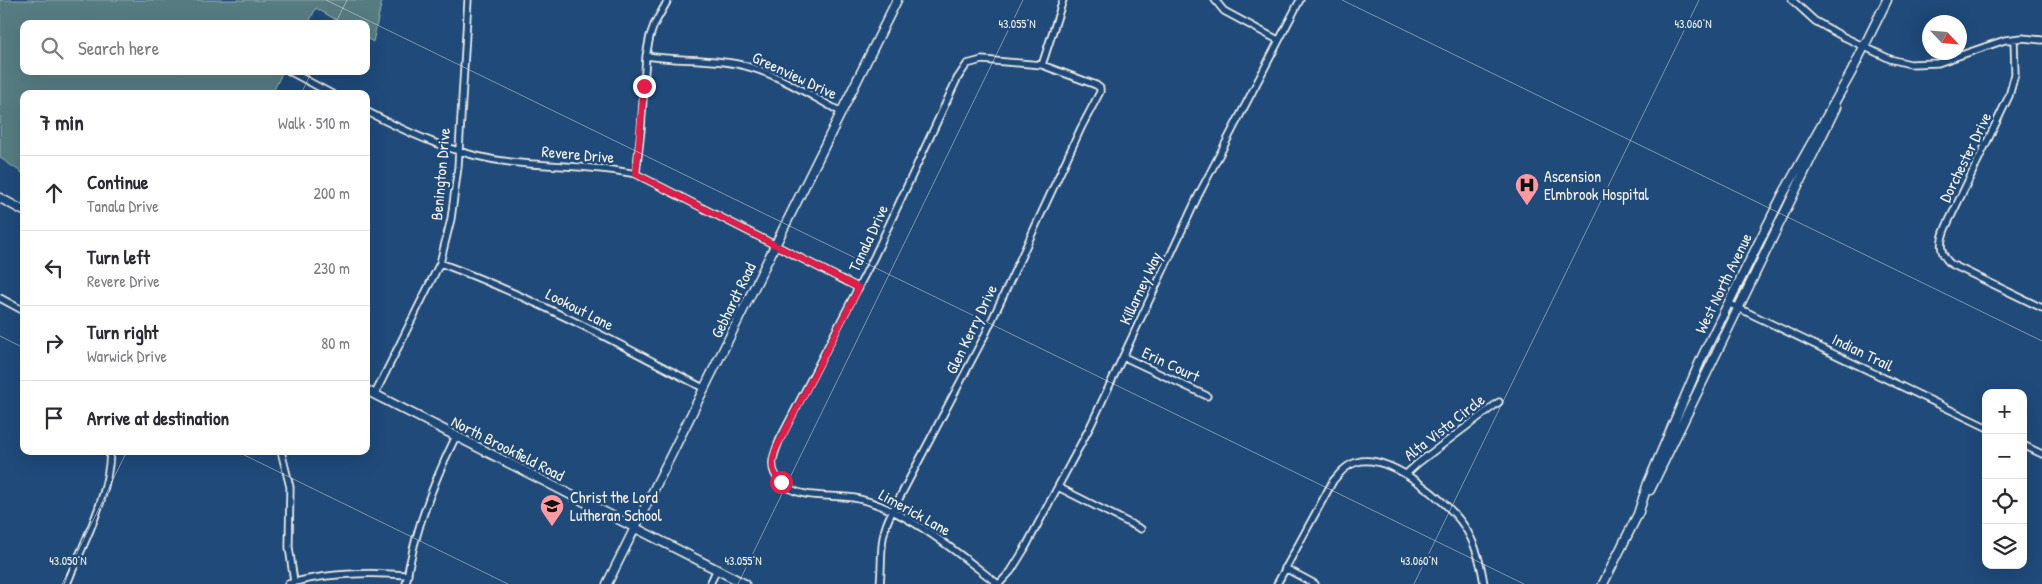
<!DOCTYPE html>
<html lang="en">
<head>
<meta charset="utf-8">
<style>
  body { margin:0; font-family:"Patrick Hand",sans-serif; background:#f7f7f7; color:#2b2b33 }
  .controls { position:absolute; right:15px; bottom:15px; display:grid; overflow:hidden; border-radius:10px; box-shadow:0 5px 20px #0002 }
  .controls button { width:45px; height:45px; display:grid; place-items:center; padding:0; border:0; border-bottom:1px solid #e1e1e2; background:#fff; color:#2b2b33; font:25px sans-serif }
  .compass { position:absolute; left:1922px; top:15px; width:45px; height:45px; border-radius:50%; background:#fff; box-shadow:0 5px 20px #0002; rotate:116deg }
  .stop { position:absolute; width:15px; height:15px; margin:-11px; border:4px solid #e11d48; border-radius:50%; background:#fff }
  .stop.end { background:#e11d48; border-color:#fff; box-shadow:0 1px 5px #0008 }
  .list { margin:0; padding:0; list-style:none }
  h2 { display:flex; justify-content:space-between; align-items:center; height:65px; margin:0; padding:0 20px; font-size:21px }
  h2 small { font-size:16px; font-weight:400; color:#7c7c81 }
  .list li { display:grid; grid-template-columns:32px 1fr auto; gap:15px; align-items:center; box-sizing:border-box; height:75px; padding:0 20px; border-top:1px solid #e1e1e2 }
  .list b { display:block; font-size:19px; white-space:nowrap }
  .list p { margin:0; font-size:16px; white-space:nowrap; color:#7c7c81 }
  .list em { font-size:16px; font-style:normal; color:#7c7c81 }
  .icon { flex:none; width:28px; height:28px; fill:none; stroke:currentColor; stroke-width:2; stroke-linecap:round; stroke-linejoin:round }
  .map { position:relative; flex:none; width:2042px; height:584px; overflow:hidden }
  .search { position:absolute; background:#fff; box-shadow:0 5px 20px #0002; left:20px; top:20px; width:350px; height:55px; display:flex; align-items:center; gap:12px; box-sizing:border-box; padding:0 18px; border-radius:10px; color:#7c7c81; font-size:19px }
  .panel { position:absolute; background:#fff; box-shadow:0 5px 20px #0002; left:20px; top:90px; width:350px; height:365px; border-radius:10px }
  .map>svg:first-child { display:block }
</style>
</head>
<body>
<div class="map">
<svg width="2042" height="584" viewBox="0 0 2042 584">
  <rect width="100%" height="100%" fill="#1f4a7a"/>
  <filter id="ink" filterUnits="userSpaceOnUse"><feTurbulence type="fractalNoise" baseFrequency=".02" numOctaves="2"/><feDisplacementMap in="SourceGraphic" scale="10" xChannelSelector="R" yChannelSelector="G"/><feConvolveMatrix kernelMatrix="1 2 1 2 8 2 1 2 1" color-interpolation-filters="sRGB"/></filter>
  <g filter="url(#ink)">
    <!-- green -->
    <path fill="#567b81" stroke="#a5b6b4" d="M0,0H382L373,42L366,38V24H343L316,8L308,24H24V71H283L272,94H24V174L0,158Z"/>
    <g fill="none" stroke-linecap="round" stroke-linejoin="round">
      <!-- street casing -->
      <g stroke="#f4f1e8" stroke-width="9">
        <path id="street" d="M1215,0L1224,11L1278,40
          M1792,0L1815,21L1840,35L1890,59L1910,64L1938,63L2005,40L2022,38L2042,40
          M2014,39L2015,74L2009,96L1946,227C1940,241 1938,253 1951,264L2042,308
          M646,56C677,61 707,58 737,64C774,71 809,95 841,112
          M1042,65L1063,0
          M289,71L332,94
          M366,111C412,135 458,156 510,162C552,167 594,165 636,174L859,288
          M636,174L641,130L646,56L650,36L654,25L668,0
          M440,263C532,297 618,343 705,389
          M0,298L24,311
          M1728,303L1986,427
          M1124,357L1207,396
          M375,394L440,263L451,219L458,167L468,0
          M2023,445L2042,454
          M281,451L290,487L289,547L294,582
          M1406,474L1418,463L1499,402
          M1058,487L1141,529
          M1285,568L1315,584
          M67,584C84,541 109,498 110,451
          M288,584C325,573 370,572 408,575
          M406,584C414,531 433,483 456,436
          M710,584L717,569
          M880,584C883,556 878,538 892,512L985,335L1081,128L1100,92V88L1096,85L1042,65L982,60L967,64L957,79L874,257L780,439C774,454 767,468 780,481C800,502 834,493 859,499C906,509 960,555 998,584
          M999,584L1011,571L1024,550L1091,425L1198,196L1300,0
          M1277,584L1333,481C1340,473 1346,465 1357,462C1389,453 1448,501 1464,526C1476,544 1481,563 1484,584"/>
      </g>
      <!-- secondary casing -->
      <g stroke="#f4f1e8" stroke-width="11">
        <path id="secondary" d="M0,198L24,211
          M366,390L745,584
          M1650,490L1836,107
          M1638,514L1648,483L1702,357L1725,310L1782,196L1851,73L1887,0
          M607,584L897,0
          M1603,584L1639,512"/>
      </g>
      <!-- street -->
      <use href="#street" stroke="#1f4a7a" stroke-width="5.5"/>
      <!-- secondary -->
      <use href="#secondary" stroke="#1f4a7a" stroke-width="8"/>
    </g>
  </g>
  <g fill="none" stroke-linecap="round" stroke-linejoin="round" filter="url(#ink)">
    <!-- route -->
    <path stroke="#e11d48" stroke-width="6" d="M644,86L636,174L859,288L775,451C771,465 772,472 781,482"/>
  </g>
  <!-- ticks -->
  <path fill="none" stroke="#f4f1e8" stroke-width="1" stroke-opacity="0.45" d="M326,0L1524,584M1342,0L2042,341M335,24L347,0M301,94L312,71M0,336L24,348M236,451L508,584M62,584L127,451M738,584L1023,0M1414,584L1699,0"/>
  <!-- icons -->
  <defs>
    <g id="hospital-pin" transform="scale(1.25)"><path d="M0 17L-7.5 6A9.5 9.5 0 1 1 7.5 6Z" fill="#ff9aa2" stroke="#1f4a7a"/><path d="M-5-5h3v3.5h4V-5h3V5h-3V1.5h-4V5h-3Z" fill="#111"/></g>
    <g id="school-pin" transform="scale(1.25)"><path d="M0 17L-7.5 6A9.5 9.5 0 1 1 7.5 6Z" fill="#ff9aa2" stroke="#1f4a7a"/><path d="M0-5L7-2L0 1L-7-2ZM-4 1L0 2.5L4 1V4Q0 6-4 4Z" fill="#111"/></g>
  </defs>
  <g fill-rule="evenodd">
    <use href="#hospital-pin" x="1527" y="185"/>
    <use href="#school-pin" x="552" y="506"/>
  </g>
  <g text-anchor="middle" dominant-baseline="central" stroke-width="5" stroke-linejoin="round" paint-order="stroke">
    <!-- street labels -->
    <g font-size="16" fill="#f4f1e8" stroke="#1f4a7a">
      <text transform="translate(795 75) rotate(25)">Greenview Drive</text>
      <text transform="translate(578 154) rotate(5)">Revere Drive</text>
      <text transform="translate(1965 157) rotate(-64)">Dorchester Drive</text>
      <text transform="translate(440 174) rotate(-85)">Benington Drive</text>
      <text transform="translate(868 238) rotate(-65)">Tanala Drive</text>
      <text transform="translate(1723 283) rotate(-64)">West North Avenue</text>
      <text transform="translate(1140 288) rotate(-65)">Killarney Way</text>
      <text transform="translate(733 300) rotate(-64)">Gebhardt Road</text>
      <text transform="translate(580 309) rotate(27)">Lookout Lane</text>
      <text transform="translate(971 329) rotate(-64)">Glen Kerry Drive</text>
      <text transform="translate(1863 352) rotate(26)">Indian Trail</text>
      <text transform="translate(1171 364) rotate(25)">Erin Court</text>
      <text transform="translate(1444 427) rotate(-38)">Alta Vista Circle</text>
      <text transform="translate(508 448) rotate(27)">North Brookfield Road</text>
      <text transform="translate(915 512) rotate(29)">Limerick Lane</text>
    </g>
    <!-- poi labels -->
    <g font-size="16" fill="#f4f1e8" stroke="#1f4a7a" text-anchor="start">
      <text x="1544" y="176">Ascension<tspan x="1544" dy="18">Elmbrook Hospital</tspan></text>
      <text x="570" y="497">Christ the Lord<tspan x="570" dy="18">Lutheran School</tspan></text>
    </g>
  </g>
  <g font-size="12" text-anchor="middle" fill="#f4f1e8" stroke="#1f4a7a" stroke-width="5" stroke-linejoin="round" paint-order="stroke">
    <text x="1017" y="28">43.055°N</text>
    <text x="1693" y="28">43.060°N</text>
    <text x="68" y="565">43.050°N</text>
    <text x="743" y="565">43.055°N</text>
    <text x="1419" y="565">43.060°N</text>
  </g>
</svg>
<div class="controls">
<button>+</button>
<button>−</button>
<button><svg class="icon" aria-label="locate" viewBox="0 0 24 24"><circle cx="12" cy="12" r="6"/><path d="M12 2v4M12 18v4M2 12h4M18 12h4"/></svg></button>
<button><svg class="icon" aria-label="layers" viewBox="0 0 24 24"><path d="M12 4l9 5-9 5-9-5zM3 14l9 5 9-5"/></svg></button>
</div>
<svg class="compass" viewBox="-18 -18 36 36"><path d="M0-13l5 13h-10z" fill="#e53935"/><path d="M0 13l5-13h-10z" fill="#7c7c81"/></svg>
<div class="stop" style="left:781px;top:482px"></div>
<div class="stop end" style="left:644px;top:86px"></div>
<div class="search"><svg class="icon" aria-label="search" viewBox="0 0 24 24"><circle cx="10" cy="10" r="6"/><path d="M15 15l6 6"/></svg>Search here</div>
<section class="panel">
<h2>7 min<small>Walk · 510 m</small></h2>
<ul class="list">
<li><svg class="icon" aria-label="ahead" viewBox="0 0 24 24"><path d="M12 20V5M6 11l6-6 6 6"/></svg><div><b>Continue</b><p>Tanala Drive</p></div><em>200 m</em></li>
<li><svg class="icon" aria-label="left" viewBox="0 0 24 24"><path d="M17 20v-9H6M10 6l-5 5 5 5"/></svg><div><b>Turn left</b><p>Revere Drive</p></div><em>230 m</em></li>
<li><svg class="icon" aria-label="right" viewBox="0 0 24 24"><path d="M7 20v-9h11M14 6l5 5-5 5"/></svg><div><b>Turn right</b><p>Warwick Drive</p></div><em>80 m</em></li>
<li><svg class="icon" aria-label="arrive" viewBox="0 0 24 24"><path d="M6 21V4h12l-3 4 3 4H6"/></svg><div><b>Arrive at destination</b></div></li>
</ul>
</section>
</div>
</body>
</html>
